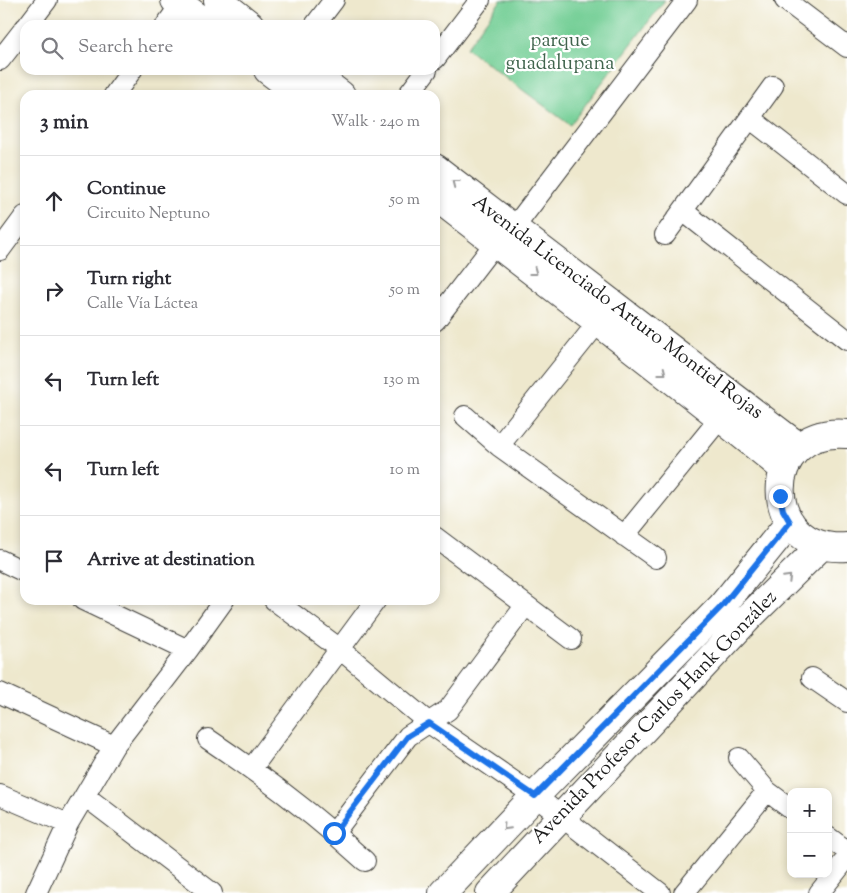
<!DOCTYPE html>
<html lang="en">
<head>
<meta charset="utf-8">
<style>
  body { margin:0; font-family:"Sorts Mill Goudy",serif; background:#f7f7f7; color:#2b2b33 }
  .controls { position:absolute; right:15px; bottom:15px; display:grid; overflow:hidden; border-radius:10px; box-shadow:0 2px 8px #0003 }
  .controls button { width:45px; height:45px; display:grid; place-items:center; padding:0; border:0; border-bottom:1px solid #e1e1e2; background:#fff; color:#2b2b33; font:25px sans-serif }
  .stop { position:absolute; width:15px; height:15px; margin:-11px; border:4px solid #1a73e8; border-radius:50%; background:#fff }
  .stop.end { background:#1a73e8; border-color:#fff; box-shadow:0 1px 5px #0008 }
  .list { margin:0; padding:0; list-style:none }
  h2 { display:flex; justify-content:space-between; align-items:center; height:65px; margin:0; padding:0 20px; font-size:21px }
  h2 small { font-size:16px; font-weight:400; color:#7c7c81 }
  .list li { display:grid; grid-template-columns:32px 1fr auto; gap:15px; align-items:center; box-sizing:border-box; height:90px; padding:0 20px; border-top:1px solid #e1e1e2 }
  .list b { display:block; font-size:19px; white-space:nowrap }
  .list p { margin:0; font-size:16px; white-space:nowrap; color:#7c7c81 }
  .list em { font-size:16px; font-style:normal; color:#7c7c81 }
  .icon { flex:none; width:28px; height:28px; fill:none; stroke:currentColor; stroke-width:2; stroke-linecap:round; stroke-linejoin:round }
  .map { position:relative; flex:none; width:847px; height:893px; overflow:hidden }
  .search { position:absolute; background:#fff; box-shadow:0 2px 8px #0003; left:20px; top:20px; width:420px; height:55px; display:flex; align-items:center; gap:12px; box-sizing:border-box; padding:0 18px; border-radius:15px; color:#7c7c81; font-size:19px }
  .panel { position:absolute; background:#fff; box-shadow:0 2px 8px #0003; left:20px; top:90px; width:420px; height:515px; border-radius:15px }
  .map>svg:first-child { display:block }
</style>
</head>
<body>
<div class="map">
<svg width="847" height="893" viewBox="0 0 847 893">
  <rect width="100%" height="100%" fill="#fff"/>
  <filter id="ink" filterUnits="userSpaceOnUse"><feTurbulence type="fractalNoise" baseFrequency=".02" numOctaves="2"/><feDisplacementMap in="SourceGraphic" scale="10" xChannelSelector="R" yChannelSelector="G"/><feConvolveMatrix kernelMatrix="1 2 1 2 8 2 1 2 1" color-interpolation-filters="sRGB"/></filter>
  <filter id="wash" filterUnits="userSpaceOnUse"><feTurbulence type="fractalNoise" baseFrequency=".0096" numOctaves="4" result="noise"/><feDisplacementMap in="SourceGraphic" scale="20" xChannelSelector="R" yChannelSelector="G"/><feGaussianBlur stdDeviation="1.12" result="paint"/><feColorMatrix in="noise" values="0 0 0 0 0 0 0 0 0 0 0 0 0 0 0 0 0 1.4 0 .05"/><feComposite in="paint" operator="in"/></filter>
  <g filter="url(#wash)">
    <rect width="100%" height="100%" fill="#eee8cd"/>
    <!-- green -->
    <path fill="#75cf96" stroke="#487659" d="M501,0H665L570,125L466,48Z"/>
  </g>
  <g filter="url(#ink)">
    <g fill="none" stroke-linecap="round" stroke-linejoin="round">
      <!-- minor casing -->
      <g stroke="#3c3b37" stroke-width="22">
        <path id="minor" d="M785,0L847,47
          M28,25L47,0
          M166,25L181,4
          M315,25L334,0
          M435,59L480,0
          M0,60L25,28
          M114,95L132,70
          M408,95L427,70
          M751,119L847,194
          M683,211L847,340
          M513,229L687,0
          M665,235L773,86
          M0,250L25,216
          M435,321L495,243
          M465,416L499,446L656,558
          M499,446L599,321
          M624,536L721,417
          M435,537L571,639
          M0,560L25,572
          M83,600L188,650
          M274,600L340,649L429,723L535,796L660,893
          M812,678L847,702
          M0,693L114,746
          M208,739C263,776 316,816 365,861
          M739,758L767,791L791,809
          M252,768L376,600
          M0,795L68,824
          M85,796L212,893
          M334,833L408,736L448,710L525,606
          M828,837L847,851
          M36,893L68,824L114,746L188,650L224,600
          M684,893L767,791
          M819,893L847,858"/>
      </g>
      <!-- secondary casing -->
      <g stroke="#3c3b37" stroke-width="30">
        <path id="secondary" d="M175,0L208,25
          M218,0L250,25
          M268,70L301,95
          M308,70L341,95
          M435,168L799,447
          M435,196C552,287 670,375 784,469
          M847,434C758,426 759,554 847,547
          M443,893L535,796L722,606L790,522
          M490,893L751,615L822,545"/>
      </g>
      <!-- minor -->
      <use href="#minor" stroke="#fff" stroke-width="20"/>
      <!-- secondary -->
      <use href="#secondary" stroke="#fff" stroke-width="28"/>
    </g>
    <!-- one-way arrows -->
    <defs><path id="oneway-chevron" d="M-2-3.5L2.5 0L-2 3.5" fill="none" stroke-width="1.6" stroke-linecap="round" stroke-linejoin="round" transform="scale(1.25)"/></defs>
    <g stroke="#999">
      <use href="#oneway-chevron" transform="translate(455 183) rotate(-142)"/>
      <use href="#oneway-chevron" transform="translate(534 272) rotate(37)"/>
      <use href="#oneway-chevron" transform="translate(663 372) rotate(38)"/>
      <use href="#oneway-chevron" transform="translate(788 578) rotate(-45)"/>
      <use href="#oneway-chevron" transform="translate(506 827) rotate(133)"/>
    </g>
  </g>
  <g fill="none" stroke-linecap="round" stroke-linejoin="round" filter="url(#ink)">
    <!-- route -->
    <path stroke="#1a73e8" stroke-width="6" d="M334,833L408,736L429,723L535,796L722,606L790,522L783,510L780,496"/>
  </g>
  <g text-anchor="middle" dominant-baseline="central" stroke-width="4.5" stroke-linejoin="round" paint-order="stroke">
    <!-- park labels -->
    <g font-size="20" fill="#40644d" stroke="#fff">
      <text x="560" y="41">parque<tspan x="560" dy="23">guadalupana</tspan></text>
    </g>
    <!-- street labels -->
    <g font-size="20" fill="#1c1c1c" stroke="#fff">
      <text transform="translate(617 308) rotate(37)">Avenida Licenciado Arturo Montiel Rojas</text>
      <text transform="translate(655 718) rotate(-46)">Avenida Profesor Carlos Hank González</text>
    </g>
  </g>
</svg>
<div class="controls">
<button>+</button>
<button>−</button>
</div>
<div class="stop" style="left:334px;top:833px"></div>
<div class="stop end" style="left:780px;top:496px"></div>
<div class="search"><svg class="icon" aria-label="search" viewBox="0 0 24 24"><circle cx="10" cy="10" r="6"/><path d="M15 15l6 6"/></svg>Search here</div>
<section class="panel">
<h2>3 min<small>Walk · 240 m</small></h2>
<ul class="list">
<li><svg class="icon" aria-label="ahead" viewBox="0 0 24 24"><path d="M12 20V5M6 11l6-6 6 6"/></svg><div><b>Continue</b><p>Circuito Neptuno</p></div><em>50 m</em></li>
<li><svg class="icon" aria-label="right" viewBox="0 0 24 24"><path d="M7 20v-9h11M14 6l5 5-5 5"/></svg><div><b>Turn right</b><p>Calle Vía Láctea</p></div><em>50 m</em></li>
<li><svg class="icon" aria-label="left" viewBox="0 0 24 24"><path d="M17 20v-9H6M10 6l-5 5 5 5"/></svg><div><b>Turn left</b></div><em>130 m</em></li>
<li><svg class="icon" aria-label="left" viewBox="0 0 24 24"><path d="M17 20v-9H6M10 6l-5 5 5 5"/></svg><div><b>Turn left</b></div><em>10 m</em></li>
<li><svg class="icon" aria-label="arrive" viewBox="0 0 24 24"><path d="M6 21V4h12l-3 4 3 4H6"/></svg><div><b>Arrive at destination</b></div></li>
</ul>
</section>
</div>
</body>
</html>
